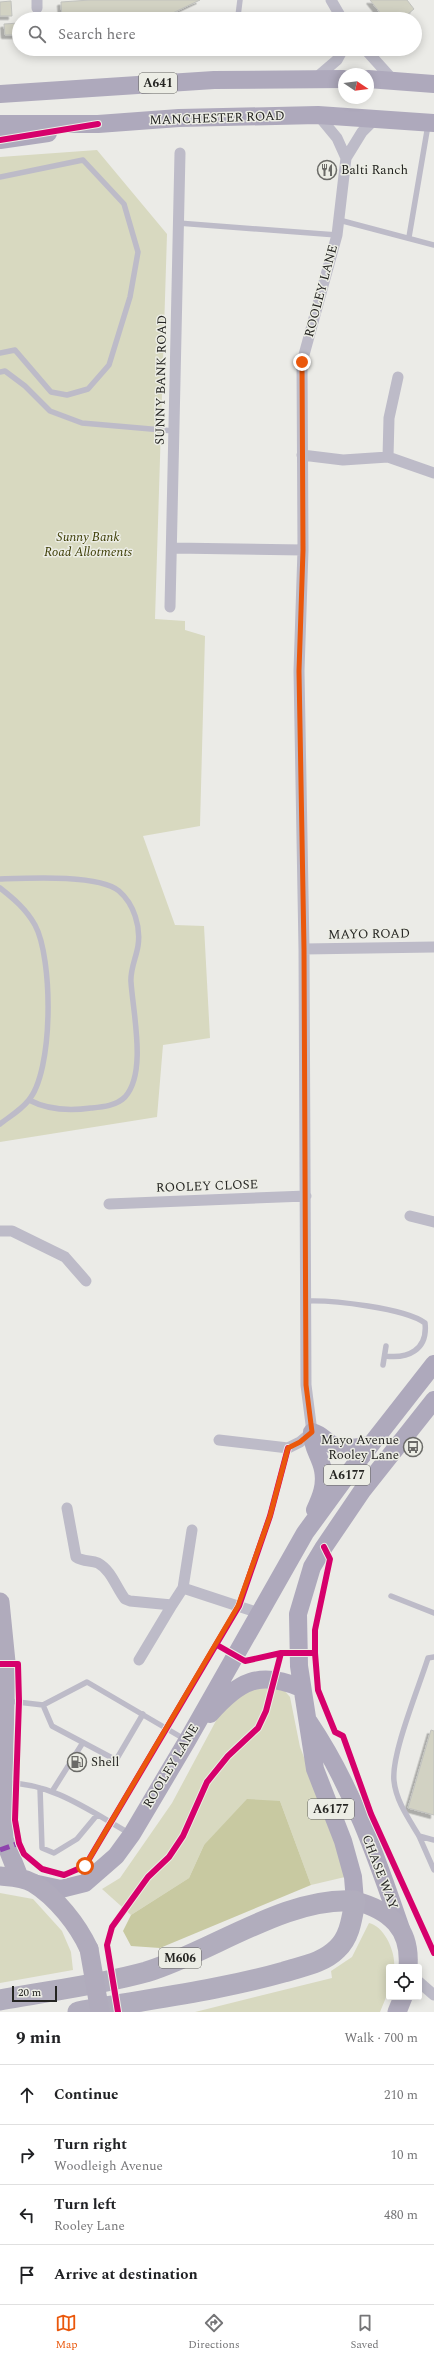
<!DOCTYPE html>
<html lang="en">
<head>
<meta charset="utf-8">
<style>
  body { margin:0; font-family:Spectral,serif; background:#f2f2f2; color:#202124 }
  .controls { position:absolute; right:12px; bottom:12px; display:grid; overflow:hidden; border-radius:4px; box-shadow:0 2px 10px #0003 }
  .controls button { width:36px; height:36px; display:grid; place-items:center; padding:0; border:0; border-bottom:1px solid #e0e0e0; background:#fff; color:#202124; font:20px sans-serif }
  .compass { position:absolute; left:338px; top:68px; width:36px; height:36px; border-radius:50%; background:#fff; box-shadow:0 2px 10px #0003; rotate:103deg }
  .scale { position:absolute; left:12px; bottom:10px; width:45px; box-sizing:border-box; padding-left:4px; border:2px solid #252522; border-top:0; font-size:11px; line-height:14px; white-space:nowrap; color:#252522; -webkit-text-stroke:3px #ecede5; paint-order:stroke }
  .stop { position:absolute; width:12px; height:12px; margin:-9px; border:3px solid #ea580c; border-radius:50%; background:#fff }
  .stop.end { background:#ea580c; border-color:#fff; box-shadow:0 1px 4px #0008 }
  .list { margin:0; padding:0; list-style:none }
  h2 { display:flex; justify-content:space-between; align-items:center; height:52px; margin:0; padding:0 16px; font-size:17px }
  h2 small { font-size:13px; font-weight:400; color:#757577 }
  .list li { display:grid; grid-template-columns:26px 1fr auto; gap:12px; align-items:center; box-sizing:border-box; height:60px; padding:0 16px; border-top:1px solid #e0e0e0 }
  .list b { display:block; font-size:15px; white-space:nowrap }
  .list p { margin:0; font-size:13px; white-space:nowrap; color:#757577 }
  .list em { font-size:13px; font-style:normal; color:#757577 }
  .icon { flex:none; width:22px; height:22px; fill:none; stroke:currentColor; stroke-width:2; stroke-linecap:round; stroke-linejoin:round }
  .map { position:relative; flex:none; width:434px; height:2012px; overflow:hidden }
  .search { position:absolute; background:#fff; box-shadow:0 2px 10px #0003; left:12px; right:12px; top:12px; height:44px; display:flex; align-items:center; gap:10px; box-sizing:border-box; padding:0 14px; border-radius:22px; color:#757577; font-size:15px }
  .sheet { height:292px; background:#fff }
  nav { display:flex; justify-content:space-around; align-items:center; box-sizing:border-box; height:56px; border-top:1px solid #e0e0e0; background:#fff; font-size:11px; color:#757577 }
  nav a { display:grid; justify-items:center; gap:2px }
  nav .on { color:#ea580c }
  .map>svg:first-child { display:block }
</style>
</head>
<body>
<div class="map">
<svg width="434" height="2012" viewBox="0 0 434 2012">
  <defs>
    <filter id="shadow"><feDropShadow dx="-3.5" dy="3.5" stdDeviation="0" flood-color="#0004"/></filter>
  </defs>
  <rect width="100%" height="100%" fill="#ebebe7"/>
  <!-- green -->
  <path fill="#d8d9c0" d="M97,150L167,234L155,619L185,621V630L205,636L200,826L143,836L175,925L204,926L210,1038L163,1045L157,1117L0,1142V157Z
    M265,1688L283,1689L290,1697L300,1747L344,1860L345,1877L311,1885L280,1801L204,1845L189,1878L131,1915L102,1889L120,1878L172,1803L218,1717L237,1697L253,1690Z
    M0,1893L33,1899L62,1931L71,1952L73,1970L0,1983Z
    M369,1923C384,1926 396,1952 394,1967H389V1990L380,2012H195L332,1978L331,1971L352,1957Z"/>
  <!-- forest -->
  <path fill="#c8c9a1" d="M247,1799L280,1801L311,1885L160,1948L131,1946L123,1931L131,1915L189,1878L204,1845Z"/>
  <!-- building -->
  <path fill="#d2d2c3" stroke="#c1c2be" filter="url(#shadow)" d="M90,0H200L160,19H62L61,2Z
    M370,0H407L414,9L402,19H385Z
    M11,1L12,16H0V2Z
    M19,23V35H5L4,24Z
    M431,1730L434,1731V1815L408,1808Z"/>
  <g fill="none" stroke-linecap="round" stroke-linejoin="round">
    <!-- service -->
    <path stroke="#bdbbc8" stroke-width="5.5" d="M184,19L238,16L240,0
      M0,177L83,160L124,204L138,252L130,297L109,365L88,389L67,395L51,392L15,350L0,353
      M339,220L434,245
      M178,223L337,235
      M409,237L428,125
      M0,372L5,371L25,386L50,411L82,423L174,431
      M0,879C27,878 99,874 119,891C134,904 141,927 138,946C136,958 130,970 131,982C133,1013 147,1073 125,1097C116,1106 102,1107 91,1108C70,1111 48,1110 29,1100
      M0,888C14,899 26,909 35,925C53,958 54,1072 28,1101C21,1110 9,1117 0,1124
      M307,1301C332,1300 405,1308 425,1323C428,1350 408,1359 385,1356
      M383,1365L386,1346
      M391,1596L434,1613
      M434,1657L428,1658C419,1687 391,1754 394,1781C396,1801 409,1819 419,1836L434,1840
      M9,1701L43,1705
      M143,1714L116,1760L52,1726L43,1705L87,1682L186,1740
      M5,1783C51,1782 90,1811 129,1833
      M40,1788L42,1848L54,1853L77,1839L97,1815
      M53,1790L82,1744
      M419,1836L434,1870"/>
    <!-- minor -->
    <path stroke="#bdbbc8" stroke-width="11" d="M331,0L342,19
      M37,8V0
      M365,49L393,80
      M316,78L337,60L343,49
      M318,115L337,138L346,158
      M302,455L343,460L388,457L434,473
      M388,457L389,418L398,377
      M173,548L303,550
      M170,607L180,153
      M304,949L434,947
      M109,1204L306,1196
      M410,1216L434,1222
      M0,1231H12L65,1257L86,1281
      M219,1440L288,1448L300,1442L312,1432L306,1385L304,949L299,671L303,550L302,362L337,235L346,158L362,132L376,118
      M67,1508L76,1557C83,1562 91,1560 98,1563C111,1570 116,1587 125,1599L130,1601L172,1605L183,1588L259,1613
      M183,1588L192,1530
      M139,1660L172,1605
      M419,1982L434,1995"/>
    <!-- primary -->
    <path stroke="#aea9bc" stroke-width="18" d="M368,79L434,84
      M0,94L214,80L344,79
      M0,124H98L179,118L318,115L434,123
      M0,140L48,133
      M315,1510C321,1497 326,1485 323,1470C320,1455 312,1449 312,1432C319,1434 322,1437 327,1441C339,1452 355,1448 369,1445
      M210,1714C239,1681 259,1670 301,1688
      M309,1722C351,1784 377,1858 401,1929
      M33,1883L61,1889L85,1883L116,1856L132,1834L187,1741L305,1533L351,1470L434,1364
      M355,1901L353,1877L343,1841L315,1769L299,1666L298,1614L312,1567L324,1547L362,1491L434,1400"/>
    <!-- trunk -->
    <path stroke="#b0abbc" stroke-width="19" d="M0,1602L6,1662L3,1783L4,1839L19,1877
      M0,1876C11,1877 23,1877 33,1883C56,1897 78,1925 89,1949
      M355,1901C390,1910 411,1929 408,1967
      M397,2012L403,1997"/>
    <!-- motorway -->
    <path stroke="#b1adbd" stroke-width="21" d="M0,2000C48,1991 99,1985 146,1972C212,1952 286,1896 355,1901C352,1918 350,1937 337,1949C323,1963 303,1966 284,1972C217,1991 147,1999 78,2012"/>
    <!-- trunk-bridge -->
    <path stroke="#b0abbc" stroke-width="19" d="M89,1949L100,2012"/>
    <!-- quiet -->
    <path stroke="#8e44ad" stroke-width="5" stroke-dasharray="10 5" stroke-linecap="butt" d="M0,1850L19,1843"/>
    <!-- cycleway casing -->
    <g stroke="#ecede5" stroke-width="8">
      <path id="cycleway" d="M0,140L98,124
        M324,1547L330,1559L315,1630V1653L318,1690L335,1732L343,1736L371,1814L434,1953
        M217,1645L245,1661L281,1653H315
        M0,1664H18L19,1701L15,1820L19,1843L24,1854L42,1869L64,1875L85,1866L239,1606L270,1516L288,1448
        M118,2012L107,1945L112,1927L148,1877L169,1857L183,1836L207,1782L228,1756L258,1728L266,1711L281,1653"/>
    </g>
    <!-- cycleway -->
    <use href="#cycleway" stroke="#d6006c" stroke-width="6"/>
  </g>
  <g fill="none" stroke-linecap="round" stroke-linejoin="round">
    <!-- route -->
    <path stroke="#ea580c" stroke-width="5" d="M85,1866L238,1606L270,1516L288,1448L300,1442L312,1432L306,1385L304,949L299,671L303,550L302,362"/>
  </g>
  <!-- icons -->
  <defs>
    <g id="restaurant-ring" transform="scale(1)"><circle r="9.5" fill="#ecede5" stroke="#6a6a67" stroke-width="1.5"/><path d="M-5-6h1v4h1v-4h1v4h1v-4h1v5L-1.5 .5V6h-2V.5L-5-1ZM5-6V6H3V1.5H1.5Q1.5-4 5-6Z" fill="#6a6a67"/></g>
    <g id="bus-ring" transform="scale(1)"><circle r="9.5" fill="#ecede5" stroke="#6a6a67" stroke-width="1.5"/><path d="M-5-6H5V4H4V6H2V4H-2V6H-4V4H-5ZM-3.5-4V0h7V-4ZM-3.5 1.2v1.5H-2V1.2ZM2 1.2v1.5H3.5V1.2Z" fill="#6a6a67"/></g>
    <g id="fuel-ring" transform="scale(1)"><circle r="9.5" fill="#ecede5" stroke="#6a6a67" stroke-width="1.5"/><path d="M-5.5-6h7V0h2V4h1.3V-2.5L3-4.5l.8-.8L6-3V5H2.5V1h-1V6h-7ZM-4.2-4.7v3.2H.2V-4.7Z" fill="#6a6a67"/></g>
  </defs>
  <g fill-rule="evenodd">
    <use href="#restaurant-ring" x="327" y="170"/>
    <use href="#bus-ring" x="413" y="1447"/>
    <use href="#fuel-ring" x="77" y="1762"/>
  </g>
  <g text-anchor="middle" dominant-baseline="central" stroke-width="3" stroke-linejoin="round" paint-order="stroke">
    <!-- shield labels -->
    <g fill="#ecede5" stroke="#61615c" stroke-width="1">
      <rect x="139" y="73" width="38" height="20" rx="3"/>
      <rect x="324" y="1465" width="46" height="20" rx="3"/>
      <rect x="308" y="1799" width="46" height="20" rx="3"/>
      <rect x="159" y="1948" width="42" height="20" rx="3"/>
    </g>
    <g font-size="12" font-weight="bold" fill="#252522">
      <text x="158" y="83">A641</text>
      <text x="347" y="1475">A6177</text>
      <text x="331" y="1809">A6177</text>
      <text x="180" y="1958">M606</text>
    </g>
    <!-- street labels -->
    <g font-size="13" fill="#252522" stroke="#ecede5">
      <text transform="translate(217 118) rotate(-2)">MANCHESTER ROAD</text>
      <text transform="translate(321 291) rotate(-75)">ROOLEY LANE</text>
      <text transform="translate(161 380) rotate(-89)">SUNNY BANK ROAD</text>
      <text transform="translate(369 934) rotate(-1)">MAYO ROAD</text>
      <text transform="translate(207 1186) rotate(-2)">ROOLEY CLOSE</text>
      <text transform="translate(171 1766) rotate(-59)">ROOLEY LANE</text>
      <text transform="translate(380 1872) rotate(69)">CHASE WAY</text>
    </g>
    <!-- poi labels -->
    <g font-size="13" fill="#252522" stroke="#ecede5" text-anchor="start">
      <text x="341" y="170">Balti Ranch</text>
      <text x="399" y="1440" text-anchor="end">Mayo Avenue<tspan x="399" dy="15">Rooley Lane</tspan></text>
      <text x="91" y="1762">Shell</text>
    </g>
    <!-- park labels -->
    <g font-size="13" font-style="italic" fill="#3c3c04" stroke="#ecede5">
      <text x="88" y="537">Sunny Bank<tspan x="88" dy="15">Road Allotments</tspan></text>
    </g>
  </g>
</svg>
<div class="controls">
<button><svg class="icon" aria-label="locate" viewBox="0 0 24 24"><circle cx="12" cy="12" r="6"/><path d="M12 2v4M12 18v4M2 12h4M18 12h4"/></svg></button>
</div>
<svg class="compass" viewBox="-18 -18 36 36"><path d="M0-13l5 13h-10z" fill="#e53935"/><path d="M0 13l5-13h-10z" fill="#757577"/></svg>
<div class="scale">20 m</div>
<div class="stop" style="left:85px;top:1866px"></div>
<div class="stop end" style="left:302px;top:362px"></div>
<div class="search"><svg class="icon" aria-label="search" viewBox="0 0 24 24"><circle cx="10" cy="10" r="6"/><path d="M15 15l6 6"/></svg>Search here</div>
</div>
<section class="sheet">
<h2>9 min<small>Walk · 700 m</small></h2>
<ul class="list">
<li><svg class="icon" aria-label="ahead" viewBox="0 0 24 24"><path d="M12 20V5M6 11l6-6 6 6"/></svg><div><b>Continue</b></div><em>210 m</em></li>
<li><svg class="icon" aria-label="right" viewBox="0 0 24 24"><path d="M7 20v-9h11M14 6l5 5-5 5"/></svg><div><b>Turn right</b><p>Woodleigh Avenue</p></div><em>10 m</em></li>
<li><svg class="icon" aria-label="left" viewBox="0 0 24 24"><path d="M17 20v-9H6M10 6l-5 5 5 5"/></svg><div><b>Turn left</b><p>Rooley Lane</p></div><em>480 m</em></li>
<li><svg class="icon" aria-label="arrive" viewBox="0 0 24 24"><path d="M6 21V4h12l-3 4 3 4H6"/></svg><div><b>Arrive at destination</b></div></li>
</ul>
</section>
<nav>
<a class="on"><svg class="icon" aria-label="map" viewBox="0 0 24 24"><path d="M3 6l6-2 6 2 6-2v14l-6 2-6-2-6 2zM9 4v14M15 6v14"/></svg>Map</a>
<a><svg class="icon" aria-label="directions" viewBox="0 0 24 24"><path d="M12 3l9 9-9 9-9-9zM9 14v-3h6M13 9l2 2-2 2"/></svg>Directions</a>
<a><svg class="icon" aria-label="saved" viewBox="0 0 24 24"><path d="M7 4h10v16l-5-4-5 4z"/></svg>Saved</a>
</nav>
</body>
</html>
